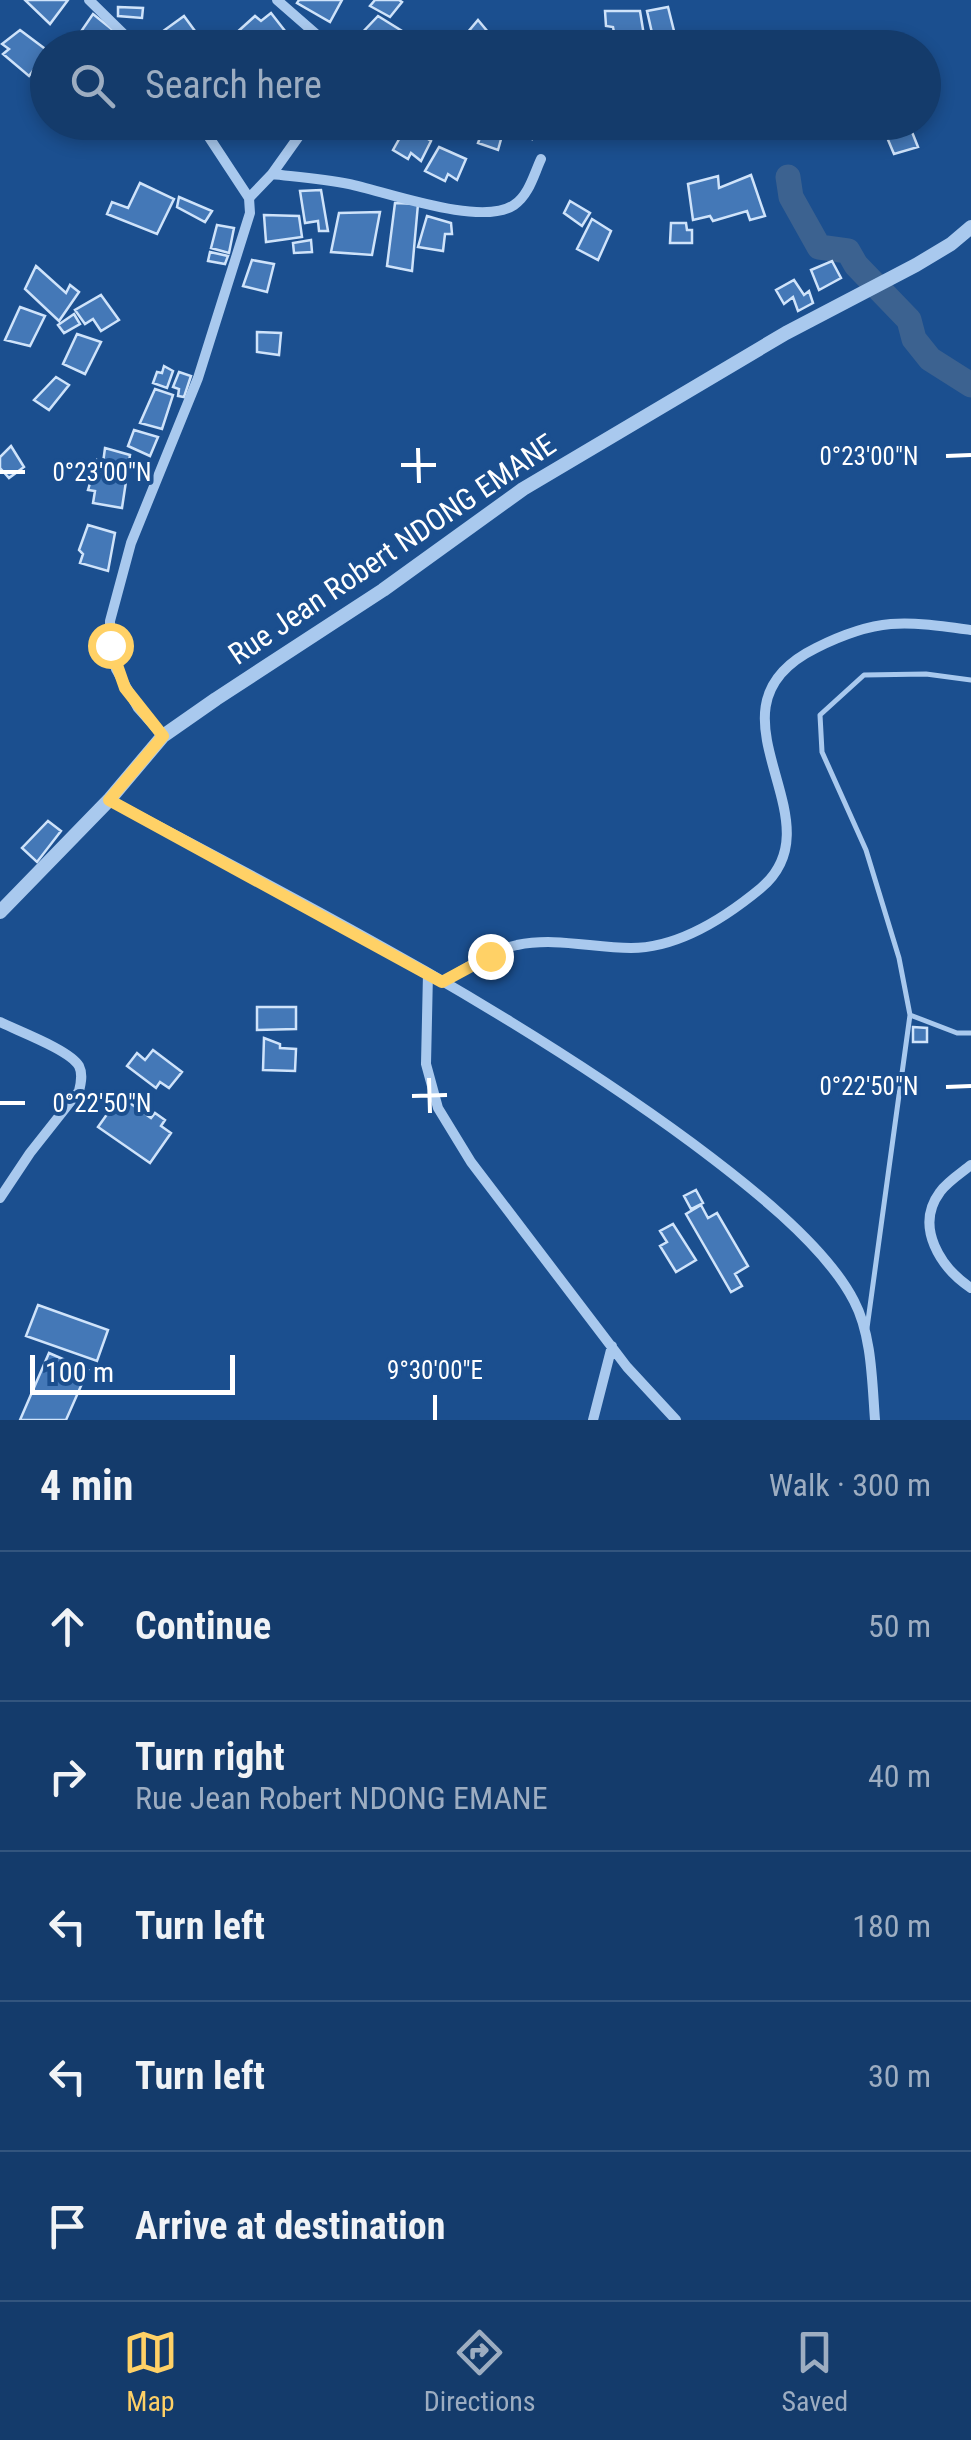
<!DOCTYPE html>
<html lang="en">
<head>
<meta charset="utf-8">
<style>
  body { margin:0; font-family:"Roboto Condensed",sans-serif; background:#214673; color:#f1f3f6 }
  .scale { position:absolute; left:30px; bottom:25px; width:205px; box-sizing:border-box; padding-left:10px; border:5px solid #fff; border-top:0; font-size:28px; line-height:35px; white-space:nowrap; color:#fff; -webkit-text-stroke:8px #1b4f8f; paint-order:stroke }
  .stop { position:absolute; width:30px; height:30px; margin:-22px; border:8px solid #ffd166; border-radius:50%; background:#fff }
  .stop.end { background:#ffd166; border-color:#fff; box-shadow:0 2px 10px #0008 }
  .list { margin:0; padding:0; list-style:none }
  h2 { display:flex; justify-content:space-between; align-items:center; height:130px; margin:0; padding:0 40px; font-size:42px }
  h2 small { font-size:32px; font-weight:400; color:#9dadc1 }
  .list li { display:grid; grid-template-columns:65px 1fr auto; gap:30px; align-items:center; box-sizing:border-box; height:150px; padding:0 40px; border-top:2px solid #33557e }
  .list b { display:block; font-size:38px; white-space:nowrap }
  .list p { margin:0; font-size:32px; white-space:nowrap; color:#9dadc1 }
  .list em { font-size:32px; font-style:normal; color:#9dadc1 }
  .icon { flex:none; width:55px; height:55px; fill:none; stroke:currentColor; stroke-width:2; stroke-linecap:round; stroke-linejoin:round }
  .map { position:relative; flex:none; width:971px; height:1420px; overflow:hidden }
  .search { position:absolute; background:#143b6b; box-shadow:0 5px 15px #0003; left:30px; right:30px; top:30px; height:110px; display:flex; align-items:center; gap:25px; box-sizing:border-box; padding:0 35px; border-radius:55px; color:#9dadc1; font-size:38px }
  .sheet { height:880px; background:#143b6b }
  nav { display:flex; justify-content:space-around; align-items:center; box-sizing:border-box; height:140px; border-top:2px solid #33557e; background:#143b6b; font-size:28px; color:#9dadc1 }
  nav a { display:grid; justify-items:center; gap:5px }
  nav .on { color:#ffd166 }
  .map>svg:first-child { display:block }
</style>
</head>
<body>
<div class="map">
<svg width="971" height="1420" viewBox="0 0 971 1420">
  <rect width="100%" height="100%" fill="#1b4f8f"/>
  <g fill="none" stroke-linecap="round" stroke-linejoin="round">
    <!-- river -->
    <path stroke="#3c6290" stroke-width="25" d="M788,177L791,197L819,247L848,251L856,265L909,320L914,339L930,359L971,385"/>
  </g>
  <!-- building -->
  <path fill="#4478b7" stroke="#cfe3fa" stroke-width="2.5" d="M25,0H68L50,24Z
    M299,0H342L330,22L297,3Z
    M375,0H399L402,2L390,17L370,6Z
    M118,7L143,8L142,18L118,16Z
    M668,7L677,43L655,46L647,11Z
    M605,11H640L646,48H617L613,27L606,26Z
    M271,13L285,31L269,48H244L234,35L255,16L261,21Z
    M93,14L114,31L101,45L80,33Z
    M184,16L203,42L194,48H163L155,37Z
    M378,16L410,36L402,48H377L381,44L361,34Z
    M478,20L493,38L483,48H469L462,39Z
    M20,30L48,51L29,76L3,54L9,49L2,44Z
    M486,122L505,125L498,150L478,143Z
    M525,122H541L532,139L519,132Z
    M885,122H908L918,147L894,154L886,135L879,137L878,125Z
    M407,125L431,141L421,161L411,153L408,159L393,150Z
    M439,147L466,159L457,180L448,174L445,181L425,171Z
    M751,175L765,216L750,220L747,211L713,221L710,216L693,220L688,184L718,176L719,188Z
    M140,183L174,199L157,234L107,214L112,202L128,208Z
    M321,190L328,231H319L318,221L305,223L300,191Z
    M179,197L212,211L205,222L177,207Z
    M570,201L590,213L582,226L564,213Z
    M395,203L418,204L412,271L387,266Z
    M380,212L372,255L331,252L339,213Z
    M264,215L299,216L302,237L266,242Z
    M427,216L451,223L452,234H445L443,251L418,247Z
    M592,219L611,231L598,260L577,249Z
    M671,223H686L687,230H692V243H670Z
    M217,225L234,228L229,253L211,248Z
    M311,240L312,252L294,253L293,243Z
    M210,252L228,256L225,264L208,261Z
    M252,260L274,264L267,292L243,286Z
    M832,261L841,278L819,290L811,270Z
    M36,266L66,293L70,285L79,292L59,321L25,289Z
    M794,280L804,295L809,291L813,303L798,311L793,297L784,304L776,290Z
    M101,295L119,320L101,331L93,319L85,324L75,310Z
    M20,307L45,316L30,346L5,340Z
    M74,314L80,324L64,333L58,325Z
    M257,332L281,333L279,355L257,352Z
    M77,334L101,342L85,374L63,364Z
    M164,366L173,371L167,388L153,383L157,372L162,373Z
    M179,372L191,376L184,397L178,396L179,389L173,387Z
    M56,377L69,385L49,410L34,400Z
    M155,389L173,395L162,429L140,423Z
    M134,430L158,437L150,456L128,446Z
    M11,446L24,467L9,478L0,468V457Z
    M105,448L130,455L122,508L93,503L95,491L88,490L97,460L103,463Z
    M88,525L115,533L108,571L80,563L83,554L79,550Z
    M48,821L61,831L37,862L22,848Z
    M257,1007H296V1029L257,1030Z
    M913,1027L927,1028V1042H913Z
    M264,1038L280,1044V1048L296,1049L295,1071L263,1070Z
    M153,1050L182,1072L169,1088L160,1082L156,1088L127,1066L137,1053L145,1060Z
    M120,1096L151,1118L155,1113L165,1120L161,1126L171,1133L150,1163L98,1127Z
    M696,1190L703,1203L691,1209L684,1196Z
    M701,1205L708,1218L717,1213L748,1266L735,1274L742,1286L731,1292L686,1214Z
    M673,1224L696,1260L676,1272L660,1246L667,1242L660,1231Z
    M38,1305L108,1330L97,1361L26,1336Z
    M49,1353L88,1370L66,1420H20Z"/>
  <g fill="none" stroke-linecap="round" stroke-linejoin="round">
    <!-- service -->
    <path stroke="#a9c9ee" stroke-width="5" d="M910,1015L957,1033H971
      M867,1328L910,1015L899,958L866,850L822,752L820,715L864,675L926,674L971,680"/>
    <!-- minor -->
    <path stroke="#a9c9ee" stroke-width="10" d="M89,0L138,48
      M277,0L332,48
      M272,174C298,177 323,179 349,184C387,192 481,227 514,205C529,195 534,174 541,159
      M249,198L272,174L309,122
      M163,736L138,708L116,669L110,645V621L131,543L198,378L250,213L249,198L199,122
      M109,800C308,905 510,1009 692,1143C743,1181 825,1244 854,1301C872,1335 872,1382 875,1420
      M428,973L426,1064L438,1108L471,1162L627,1367L676,1420
      M442,982C466,969 491,951 517,945C556,937 593,948 631,948C678,948 726,917 761,888C843,819 692,709 816,648C878,617 904,621 971,630
      M0,1022C18,1031 70,1050 79,1066C83,1074 81,1083 79,1091L30,1153L0,1198
      M971,1165C961,1173 947,1182 940,1192C914,1227 941,1268 971,1288
      M593,1420L612,1346"/>
    <!-- tertiary -->
    <path stroke="#a9c9ee" stroke-width="14" d="M0,912L109,800L163,736L216,699L383,590L523,489L786,333L916,265L951,244L971,227"/>
  </g>
  <g fill="none" stroke-linecap="round" stroke-linejoin="round">
    <!-- route -->
    <path stroke="#ffd166" stroke-width="12" d="M110,645L125,688L163,736L109,800L442,982L490,956"/>
  </g>
  <!-- ticks -->
  <path fill="none" stroke="#fff" stroke-width="4" d="M418,448L419,483M946,456L971,455M401,465H436M0,472H25M429,1078L430,1113M946,1087L971,1086M412,1096L447,1095M0,1103H25M435,1395V1420"/>
  <g text-anchor="middle" dominant-baseline="central" stroke-width="8" stroke-linejoin="round" paint-order="stroke">
    <!-- street labels -->
    <g font-size="30" fill="#fff" stroke="#1b4f8f">
      <text transform="translate(392 549) rotate(-34)">Rue Jean Robert NDONG EMANE</text>
    </g>
  </g>
  <g font-size="25" text-anchor="middle" fill="#fff" stroke="#1b4f8f" stroke-width="8" stroke-linejoin="round" paint-order="stroke">
    <text x="869" y="465">0°23'00"N</text>
    <text x="102" y="481">0°23'00"N</text>
    <text x="869" y="1095">0°22'50"N</text>
    <text x="102" y="1112">0°22'50"N</text>
    <text x="435" y="1379">9°30'00"E</text>
  </g>
</svg>
<div class="scale">100 m</div>
<div class="stop" style="left:110px;top:645px"></div>
<div class="stop end" style="left:490px;top:956px"></div>
<div class="search"><svg class="icon" aria-label="search" viewBox="0 0 24 24"><circle cx="10" cy="10" r="6"/><path d="M15 15l6 6"/></svg>Search here</div>
</div>
<section class="sheet">
<h2>4 min<small>Walk · 300 m</small></h2>
<ul class="list">
<li><svg class="icon" aria-label="ahead" viewBox="0 0 24 24"><path d="M12 20V5M6 11l6-6 6 6"/></svg><div><b>Continue</b></div><em>50 m</em></li>
<li><svg class="icon" aria-label="right" viewBox="0 0 24 24"><path d="M7 20v-9h11M14 6l5 5-5 5"/></svg><div><b>Turn right</b><p>Rue Jean Robert NDONG EMANE</p></div><em>40 m</em></li>
<li><svg class="icon" aria-label="left" viewBox="0 0 24 24"><path d="M17 20v-9H6M10 6l-5 5 5 5"/></svg><div><b>Turn left</b></div><em>180 m</em></li>
<li><svg class="icon" aria-label="left" viewBox="0 0 24 24"><path d="M17 20v-9H6M10 6l-5 5 5 5"/></svg><div><b>Turn left</b></div><em>30 m</em></li>
<li><svg class="icon" aria-label="arrive" viewBox="0 0 24 24"><path d="M6 21V4h12l-3 4 3 4H6"/></svg><div><b>Arrive at destination</b></div></li>
</ul>
</section>
<nav>
<a class="on"><svg class="icon" aria-label="map" viewBox="0 0 24 24"><path d="M3 6l6-2 6 2 6-2v14l-6 2-6-2-6 2zM9 4v14M15 6v14"/></svg>Map</a>
<a><svg class="icon" aria-label="directions" viewBox="0 0 24 24"><path d="M12 3l9 9-9 9-9-9zM9 14v-3h6M13 9l2 2-2 2"/></svg>Directions</a>
<a><svg class="icon" aria-label="saved" viewBox="0 0 24 24"><path d="M7 4h10v16l-5-4-5 4z"/></svg>Saved</a>
</nav>
</body>
</html>
